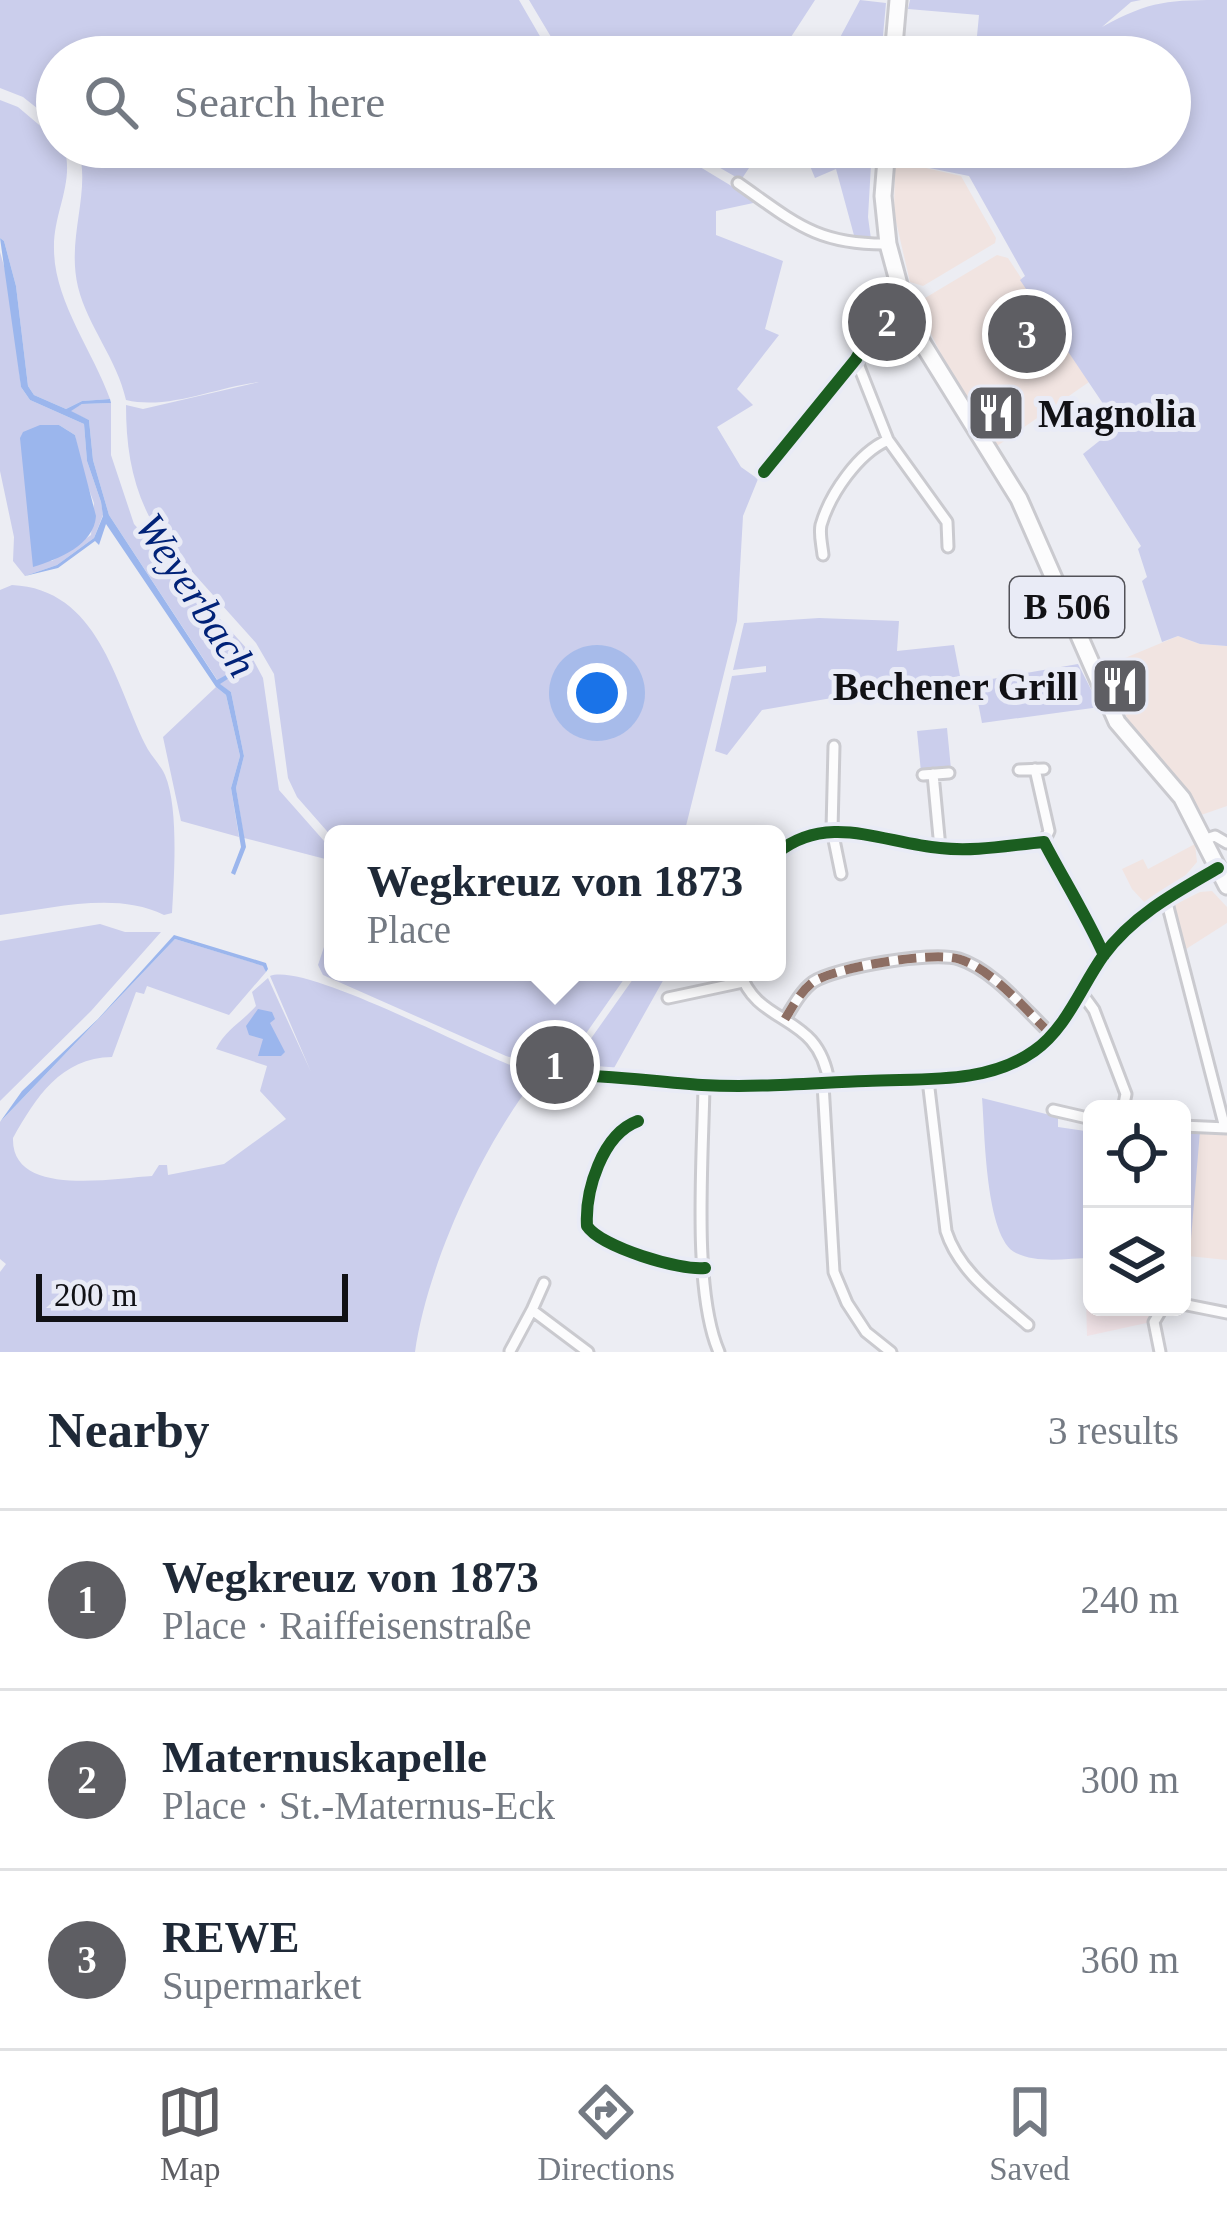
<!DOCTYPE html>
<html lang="en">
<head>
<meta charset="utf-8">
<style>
  body { margin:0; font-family:"Times New Roman",serif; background:#f6f6f7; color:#1f2937 }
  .controls { position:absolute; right:36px; bottom:36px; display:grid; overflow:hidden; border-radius:18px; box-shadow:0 6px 18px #0003 }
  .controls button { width:108px; height:108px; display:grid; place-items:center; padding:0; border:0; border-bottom:3px solid #e0e1e3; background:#fff; color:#1f2937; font:60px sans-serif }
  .scale { position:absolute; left:36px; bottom:30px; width:312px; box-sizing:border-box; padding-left:12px; border:6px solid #111115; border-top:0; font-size:33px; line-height:42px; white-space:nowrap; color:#111115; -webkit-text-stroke:9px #e9ebf6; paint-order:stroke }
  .you { position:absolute; left:597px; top:693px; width:42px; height:42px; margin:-30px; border:9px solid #fff; border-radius:50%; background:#1a73e8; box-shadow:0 0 0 18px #1a73e833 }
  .badge { display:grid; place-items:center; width:78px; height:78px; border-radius:50%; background:#5e5e63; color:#fff; font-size:39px; font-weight:700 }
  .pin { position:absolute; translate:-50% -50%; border:6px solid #fff; box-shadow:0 3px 12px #0006 }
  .popup { position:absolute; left:324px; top:825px; width:462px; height:156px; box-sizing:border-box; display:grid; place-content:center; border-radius:18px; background:#fff; filter:drop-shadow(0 3px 9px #0005); font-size:39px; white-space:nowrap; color:#747a83 }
  .popup b { font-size:45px; color:#1f2937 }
  .popup::after { content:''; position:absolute; left:50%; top:100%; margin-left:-24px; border:24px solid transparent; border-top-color:#fff }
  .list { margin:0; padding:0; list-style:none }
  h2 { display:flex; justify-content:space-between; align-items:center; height:156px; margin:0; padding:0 48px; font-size:51px }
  h2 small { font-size:39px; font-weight:400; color:#747a83 }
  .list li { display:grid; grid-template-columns:78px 1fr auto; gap:36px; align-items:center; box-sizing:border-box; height:180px; padding:0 48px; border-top:3px solid #e0e1e3 }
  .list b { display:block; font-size:45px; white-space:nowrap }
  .list p { margin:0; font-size:39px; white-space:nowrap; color:#747a83 }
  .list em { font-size:39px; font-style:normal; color:#747a83 }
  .icon { flex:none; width:66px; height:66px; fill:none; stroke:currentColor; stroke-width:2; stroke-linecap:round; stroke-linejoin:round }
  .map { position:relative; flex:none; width:1227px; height:1352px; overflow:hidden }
  .search { position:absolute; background:#fff; box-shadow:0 6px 18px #0003; left:36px; right:36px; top:36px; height:132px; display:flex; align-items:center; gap:30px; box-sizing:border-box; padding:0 42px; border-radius:66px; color:#747a83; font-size:45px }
  .sheet { height:696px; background:#fff }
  nav { display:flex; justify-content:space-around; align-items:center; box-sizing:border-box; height:168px; border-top:3px solid #e0e1e3; background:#fff; font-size:33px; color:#747a83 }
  nav a { display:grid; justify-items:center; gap:6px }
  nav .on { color:#5e5e63 }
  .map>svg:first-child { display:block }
</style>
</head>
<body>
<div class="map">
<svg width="1227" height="1352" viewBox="0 0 1227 1352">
  <rect width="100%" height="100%" fill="#ecedf3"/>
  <!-- commercial -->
  <path fill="#f1e4e1" d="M895,161L961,176L996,238L995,243L923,286L910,282L894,213Z
    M997,255L1008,258L1089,382L997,446L943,358L920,312L925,298Z
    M1178,636L1200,644L1227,646V806L1201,815L1181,785L1135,733L1101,668Z
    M1195,844L1197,862L1184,877L1145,903L1132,889L1122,869L1143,859L1148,869Z
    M1212,891L1227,907V923L1183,951L1174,905L1200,892Z
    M1200,1131L1227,1133V1260L1188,1256Z"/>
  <!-- education -->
  <path fill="#f1e3e7" d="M1085,1258H1092V1307H1156L1151,1322L1087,1336Z"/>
  <!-- green -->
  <path fill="#cbceec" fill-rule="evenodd" d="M0,0H519L552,57H57V124L23,97L0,88Z
    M529,0H815L778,57H563Z
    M860,0L886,3L881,57H839L843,47L836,45Z
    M910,0H1141L1131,2L1102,27C1151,0 1169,0 1227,0V646L1200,644L1178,636L1162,642L1142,581L1147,577L1138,549L1141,546L1083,454L1118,426L1020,280L1025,276L969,176L895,161L896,147H1170V57H975L979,15L908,9Z
    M0,100L18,107L57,140V147H64C75,183 53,212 54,249C54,301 93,351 110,399L82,401L66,409L34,395L28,386L16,286L4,241L0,238Z
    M78,147H667L758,202L716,211V235L783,261L765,329L779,335L737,389L753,405L717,427L741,467L758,479L743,516L737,621L684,834H333V838L297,797L288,778L274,674L256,643L161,537C134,496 126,454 126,405L143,409L259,382C216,387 169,410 126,400C117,359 88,327 78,287C66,237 92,192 78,147Z
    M684,147H777L757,156L741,180Z
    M802,147H872L868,217L871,239H855L836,169L815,178Z
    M0,252L10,287L21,387L30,400L84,424L87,461L101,502L103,515L94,538L57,565L25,576L13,561L14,537L0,471ZM40,425H59L75,435L82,471L94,503L91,535L52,561L32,555Z
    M111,403V455L134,524L248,650L263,678L279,790L332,850L333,861L244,838L236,788L244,756L231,692L219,684L240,670L218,681L109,515L93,460L89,420L69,411L82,404Z
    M12,585C98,589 115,682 145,744C150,755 160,764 165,775C179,808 174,877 172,913L164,915C115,891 52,909 0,915V590Z
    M819,618L899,621L897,651L954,645L960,676L762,710L727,755L715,751L732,676L766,672V666L733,670L744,623Z
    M1078,664L1100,707L982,723L974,682Z
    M216,687L226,695L240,756L231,788L239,837L181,821L163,737Z
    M947,728L951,769L921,772L917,731Z
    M333,920V972H629L566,1062L544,1056L541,1066L506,1056L323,975L318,965Z
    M100,924L125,932H161L91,1011L0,1101V941Z
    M175,939L264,966L266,972L229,1015L147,986L144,994L136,992L112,1057C61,1058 36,1097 13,1138C11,1198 114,1178 152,1176L159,1165H167L168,1175L224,1164L286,1119L260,1091L267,1066L216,1049C226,1029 242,1022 256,1006L252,992L268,978L311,1072L270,976C307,962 477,1055 526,1071L531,1084C479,1153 427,1267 415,1352H0V1272L6,1264L0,1259V1122Z
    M638,972H657L656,979L665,977L614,1068L573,1064Z
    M982,1098L1058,1117V1127L1092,1132V1258C1067,1258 1039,1264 1016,1253C985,1238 985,1131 982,1098Z
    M1182,1130L1200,1131L1189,1263L1182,1261Z"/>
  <!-- water -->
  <path fill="#9bb6ed" d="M0,238L4,241L16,286L28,386L34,395L66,409L82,401L110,399L111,403L82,404L71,411L89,420L93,460L109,515L217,680L239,668L240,671L220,684L231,692L244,756L236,788L246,847L235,875L231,873L241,847L231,788L240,756L226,695L216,687L106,524L99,545L95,541L58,568L25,576L57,565L94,538L103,516L101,502L87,461L84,424L30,400L21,387Z
    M40,425H59L75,435L96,516C94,545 59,559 33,567L20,438L23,432Z
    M174,935L266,963L268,969L266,972L263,966L175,939L0,1122L22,1091L98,1019Z
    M258,1009L272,1012L275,1019L270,1023L285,1052L281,1056H258L263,1039L249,1035L246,1026Z"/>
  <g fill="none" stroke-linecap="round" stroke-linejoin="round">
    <!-- minor casing -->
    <g stroke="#cacacf" stroke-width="15">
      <path id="minor" d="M738,183C794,222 816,245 888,244
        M856,359L888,440L947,522L948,547
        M764,472L856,359L879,317L904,303
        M823,555C822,545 819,534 821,525C830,494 858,453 888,440
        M834,746L832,830L841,874
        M1035,769L1049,831L1044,842
        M1019,770L1044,769
        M933,774L940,848
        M923,775L949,773
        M1203,840L1215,836L1227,843
        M777,853C828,812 883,843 940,848C975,852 1010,845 1044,842C1064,880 1086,915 1104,955
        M1166,899L1225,1128
        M740,972C758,1028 819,1011 829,1083
        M1081,992L1094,1010L1126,1094L1123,1109
        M668,998L743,982
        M785,1019C793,1006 801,991 813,982C836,967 933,951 959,959C994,970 1025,1010 1052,1035
        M557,1075C606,1074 654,1082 702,1085C757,1088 812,1083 866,1081C922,1078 986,1085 1034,1051C1066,1029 1081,987 1103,956C1132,916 1176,892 1218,868
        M928,1080L946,1231C959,1272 997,1298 1028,1325
        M823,1084L834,1272L847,1303L866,1332L891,1352
        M704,1085C703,1156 692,1290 719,1352
        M1053,1110L1092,1119
        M638,1121C602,1134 585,1191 587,1226C601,1247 680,1271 705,1268
        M1182,1126L1227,1128
        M1182,1304L1227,1313
        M532,1310L544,1283
        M510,1351L532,1310L588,1352
        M1160,1352L1154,1322L1163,1307"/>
    </g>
    <!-- primary casing -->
    <g stroke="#cacacf" stroke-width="21">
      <path id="primary" d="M893,57L898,0
        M887,147L883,196L888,244L904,303L921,341L1019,499L1117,722L1182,798L1227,886"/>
    </g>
    <!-- minor -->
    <use href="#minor" stroke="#fcfcfd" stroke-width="9"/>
    <!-- primary -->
    <use href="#primary" stroke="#fcfcfd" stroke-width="15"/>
    <!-- quiet -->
    <path stroke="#8d6e63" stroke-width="9" stroke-dasharray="18 9" stroke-linecap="butt" d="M785,1019C793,1006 801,991 813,982C836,967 933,951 959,959C994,970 1025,1010 1052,1035"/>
    <!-- cycleway casing -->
    <g stroke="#e9ebf6" stroke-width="20">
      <path id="cycleway" d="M764,472L856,359L879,317L904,303
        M777,853C828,812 883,843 940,848C975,852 1010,845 1044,842C1064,880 1086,915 1104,955
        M557,1075C606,1074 654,1082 702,1085C757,1088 812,1083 866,1081C922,1078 986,1085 1034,1051C1066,1029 1081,987 1103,956C1132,916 1176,892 1218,868
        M638,1121C602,1134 585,1191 587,1226C601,1247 680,1271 705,1268"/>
    </g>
    <!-- cycleway -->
    <use href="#cycleway" stroke="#1b5e20" stroke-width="12"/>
  </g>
  <!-- icons -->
  <defs>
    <g id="restaurant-square" transform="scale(3)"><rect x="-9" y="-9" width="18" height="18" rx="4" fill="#5e5e63" stroke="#e9ebf6"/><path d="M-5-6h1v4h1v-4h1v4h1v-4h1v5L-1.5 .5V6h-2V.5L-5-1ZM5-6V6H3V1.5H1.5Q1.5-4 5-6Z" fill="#fff"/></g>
  </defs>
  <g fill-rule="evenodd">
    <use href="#restaurant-square" x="996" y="413"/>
    <use href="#restaurant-square" x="1120" y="686"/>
  </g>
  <g text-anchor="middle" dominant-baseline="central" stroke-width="10" stroke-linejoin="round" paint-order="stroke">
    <!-- shield labels -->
    <rect fill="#e9ebf6" stroke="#525258" stroke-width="3" x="1010" y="577" width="114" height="60" rx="9"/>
    <g font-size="36" font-weight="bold" fill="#111115">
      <text x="1067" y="607">B 506</text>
    </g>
    <!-- poi labels -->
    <g font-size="39" font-weight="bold" fill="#111115" stroke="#e9ebf6" text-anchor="start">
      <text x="1038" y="413">Magnolia</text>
      <text x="1078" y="686" text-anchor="end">Bechener Grill</text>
    </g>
    <!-- water labels -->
    <g font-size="42" font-style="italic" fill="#012278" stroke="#e9ebf6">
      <text transform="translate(196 595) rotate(57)">Weyerbach</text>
    </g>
  </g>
</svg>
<div class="controls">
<button><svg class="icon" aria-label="locate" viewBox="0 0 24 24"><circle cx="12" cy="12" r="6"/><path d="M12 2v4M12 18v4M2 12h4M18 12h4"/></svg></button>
<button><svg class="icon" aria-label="layers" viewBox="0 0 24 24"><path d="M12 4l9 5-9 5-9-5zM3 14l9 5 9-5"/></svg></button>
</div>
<div class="scale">200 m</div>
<div class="you"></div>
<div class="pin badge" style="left:555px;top:1065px">1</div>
<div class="popup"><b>Wegkreuz von 1873</b>Place</div>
<div class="pin badge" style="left:887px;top:322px">2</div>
<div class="pin badge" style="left:1027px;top:334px">3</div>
<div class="search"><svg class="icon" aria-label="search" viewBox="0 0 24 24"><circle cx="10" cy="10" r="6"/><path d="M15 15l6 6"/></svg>Search here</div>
</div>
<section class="sheet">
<h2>Nearby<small>3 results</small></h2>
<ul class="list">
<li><span class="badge">1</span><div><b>Wegkreuz von 1873</b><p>Place · Raiffeisenstraße</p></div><em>240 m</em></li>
<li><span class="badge">2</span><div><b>Maternuskapelle</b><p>Place · St.-Maternus-Eck</p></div><em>300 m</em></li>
<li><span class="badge">3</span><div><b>REWE</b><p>Supermarket</p></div><em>360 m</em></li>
</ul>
</section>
<nav>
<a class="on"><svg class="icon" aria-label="map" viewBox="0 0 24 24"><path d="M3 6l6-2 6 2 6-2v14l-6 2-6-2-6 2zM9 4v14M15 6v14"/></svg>Map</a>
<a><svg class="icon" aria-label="directions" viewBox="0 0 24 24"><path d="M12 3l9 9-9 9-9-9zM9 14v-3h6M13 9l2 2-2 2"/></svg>Directions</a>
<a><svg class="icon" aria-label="saved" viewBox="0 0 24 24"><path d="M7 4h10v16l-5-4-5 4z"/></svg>Saved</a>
</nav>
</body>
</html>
